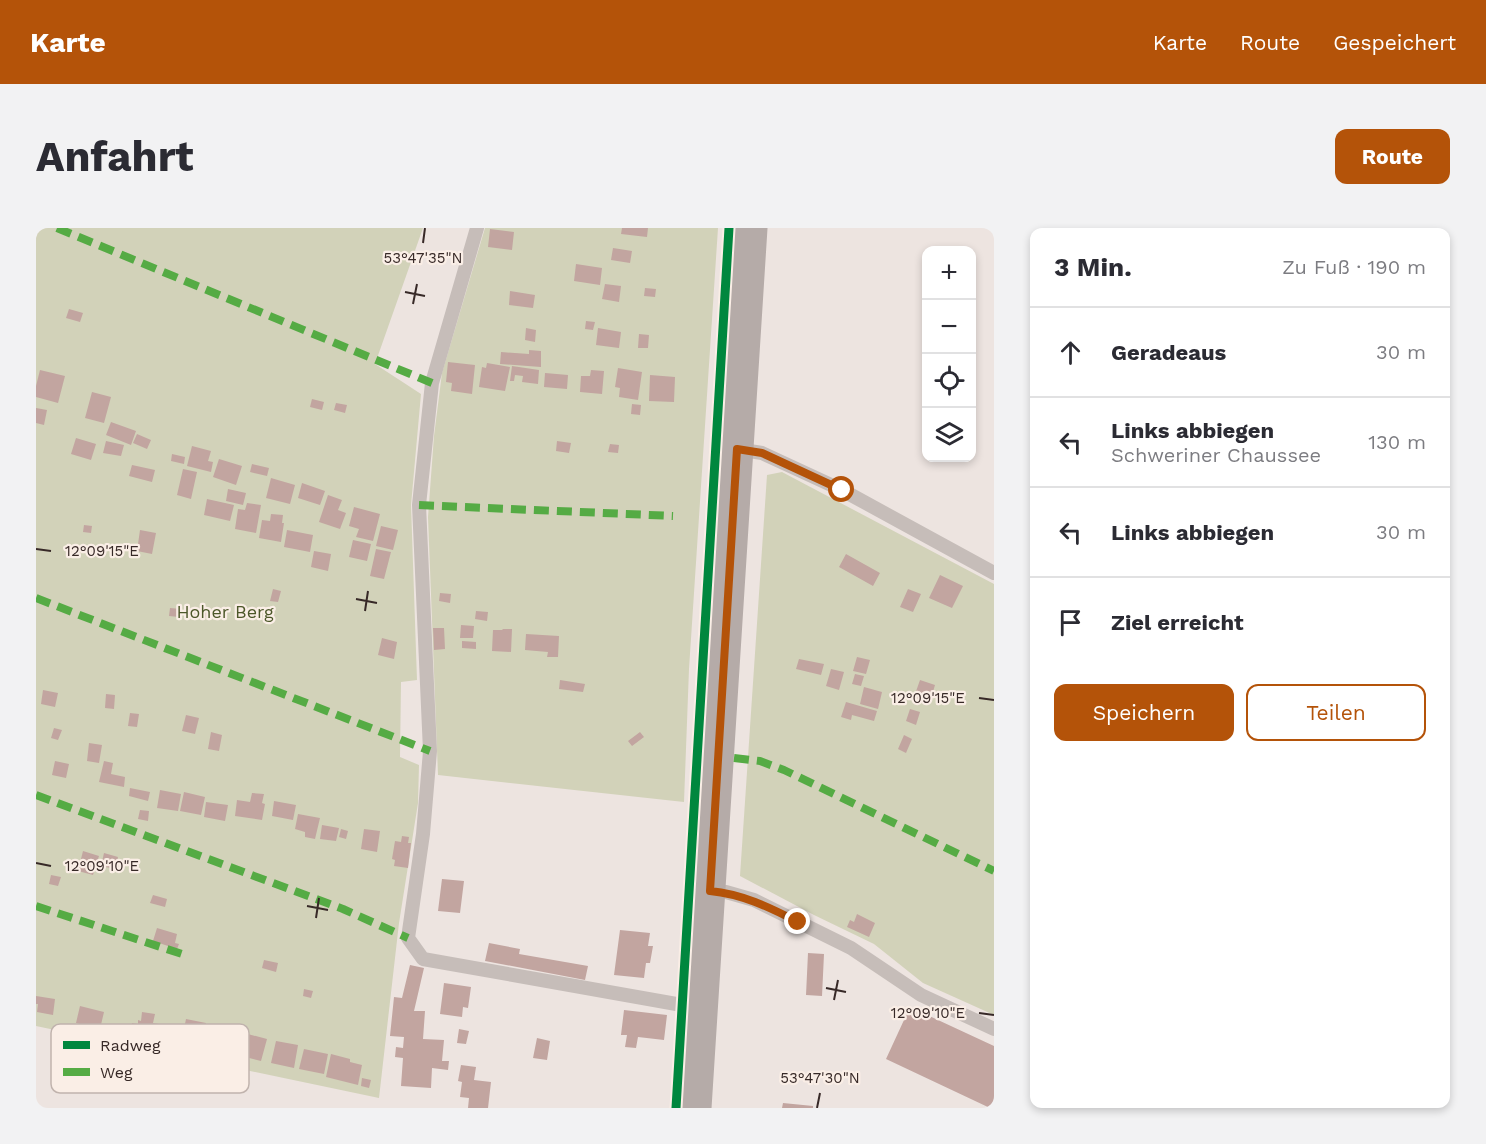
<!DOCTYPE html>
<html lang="de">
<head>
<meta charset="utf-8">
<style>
  body { margin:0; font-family:"Work Sans",sans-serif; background:#f2f2f3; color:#2b2b33 }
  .controls { position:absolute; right:18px; top:18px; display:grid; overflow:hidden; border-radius:12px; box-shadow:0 3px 9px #0003 }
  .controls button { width:54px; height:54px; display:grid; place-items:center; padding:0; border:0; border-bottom:2px solid #e1e1e2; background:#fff; color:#2b2b33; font:30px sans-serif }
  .stop { position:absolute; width:18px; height:18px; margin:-14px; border:4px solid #b45309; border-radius:50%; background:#fff }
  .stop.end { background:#b45309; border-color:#fff; box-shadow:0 2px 6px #0008 }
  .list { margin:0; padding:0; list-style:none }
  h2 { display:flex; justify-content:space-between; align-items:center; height:78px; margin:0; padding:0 24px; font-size:26px }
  h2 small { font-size:20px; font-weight:400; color:#7c7c81 }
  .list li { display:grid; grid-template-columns:39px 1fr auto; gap:18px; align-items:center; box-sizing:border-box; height:90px; padding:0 24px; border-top:2px solid #e1e1e2 }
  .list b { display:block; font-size:22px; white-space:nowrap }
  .list p { margin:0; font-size:20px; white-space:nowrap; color:#7c7c81 }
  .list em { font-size:20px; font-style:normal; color:#7c7c81 }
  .actions { display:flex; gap:12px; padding:18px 24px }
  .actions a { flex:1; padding:14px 0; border:2px solid #b45309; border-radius:12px; text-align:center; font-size:21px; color:#b45309 }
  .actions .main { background:#b45309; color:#fff }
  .icon { flex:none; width:33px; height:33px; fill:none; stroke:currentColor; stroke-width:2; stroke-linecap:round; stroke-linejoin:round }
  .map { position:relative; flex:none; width:958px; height:880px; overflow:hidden; border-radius:12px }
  header { display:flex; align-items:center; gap:36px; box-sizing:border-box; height:84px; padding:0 30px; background:#b45309; color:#fff }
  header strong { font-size:28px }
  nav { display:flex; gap:33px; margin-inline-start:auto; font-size:21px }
  .intro { display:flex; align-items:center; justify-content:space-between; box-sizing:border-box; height:144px; padding:0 36px }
  h1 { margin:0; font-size:42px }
  .button { padding:15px 27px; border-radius:12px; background:#b45309; color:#fff; font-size:21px; font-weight:700 }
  main { display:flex; gap:36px; padding:0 36px }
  aside { flex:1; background:#fff; border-radius:12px; box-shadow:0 3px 9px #0003 }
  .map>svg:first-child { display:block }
</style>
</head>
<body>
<header>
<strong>Karte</strong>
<nav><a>Karte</a><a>Route</a><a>Gespeichert</a></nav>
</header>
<div class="intro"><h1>Anfahrt</h1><a class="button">Route</a></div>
<main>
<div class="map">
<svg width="958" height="880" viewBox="0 0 958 880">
  <rect width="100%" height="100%" fill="#ede4e0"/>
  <!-- green -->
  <path fill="#d2d2b9" d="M0,0H387L339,136L385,166L375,277L381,452L365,454L364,529L383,537L382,575L363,695L343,870L0,798Z
    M449,0H682L653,441L648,574L402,547L392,289L398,208L406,145Z
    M746,244L958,356V787L887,755L838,716L778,687L704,648L731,247Z"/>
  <!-- building -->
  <path fill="#c2a5a0" d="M586,0H612L611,9L585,6Z
    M454,1L478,4L476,22L452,19Z
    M577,20L596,23L594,35L575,32Z
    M540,36L566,40L564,57L538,53Z
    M569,56L585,58L583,74L566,71Z
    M609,60L620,61L619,69L608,68Z
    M474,63L499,67L497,80L473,77Z
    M33,81L47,85L44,94L30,90Z
    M550,93L559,94L557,102L549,101Z
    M490,100L500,102L499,114L489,112Z
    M562,100L585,104L583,120L560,117Z
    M603,106L613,107L612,120H602Z
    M493,122L505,123V139L464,136L465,124L493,126Z
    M412,134L439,137L436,166L415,163L416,155L410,154Z
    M451,135L474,139L469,163L443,159L446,139L450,140Z
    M476,138L503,142L502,156L486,154L487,148L479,147L478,153H474Z
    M582,140L606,144L602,172L583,169L584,160L579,159Z
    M4,142L29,148L22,175L0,169V158Z
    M555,142L568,143L566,166L544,164L545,148H554Z
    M509,145L532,147L531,161L508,159Z
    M614,147L639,149L638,174L613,173Z
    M56,164L75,169L68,195L49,190Z
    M276,171L288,174L286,182L274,179Z
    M300,175L311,177L309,185L298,182Z
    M596,176L605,177L604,187L595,186Z
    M0,180L11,182L8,197L0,195Z
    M75,194L100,203L95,217L70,207Z
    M101,206L115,212L111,221L97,215Z
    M40,210L60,216L55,232L35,226Z
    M70,213L88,217L85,228L67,225Z
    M521,213L535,215L533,225L520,223Z
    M574,216L583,217L582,225L572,224Z
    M156,218L175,223L172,233L177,234L175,244L151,238Z
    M136,226L149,229L148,236L135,233Z
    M183,231L206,238L200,257L177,249Z
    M216,236L233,240L231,248L214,244Z
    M96,237L119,242L116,254L93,248Z
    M147,241L161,244L155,271L141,267Z
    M235,250L259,257L254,276L230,270Z
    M266,255L289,263L284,277L262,270Z
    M192,261L210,265L207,277L190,273Z
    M292,267L306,272L302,282L310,285L304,301L283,294Z
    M171,271L198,277L194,293L168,287Z
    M211,275L225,277L220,305L199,301L202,281L209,282Z
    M318,279L344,286L337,313L320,309L323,301L313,298Z
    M235,286L247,287L246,295H248L245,314L223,310L226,292L234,293Z
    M48,297L56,298L55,305L47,304Z
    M345,298L362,302L357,322L340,318Z
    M104,302L120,305L116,326L101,323Z
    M251,302L277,307L274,324L248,319Z
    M317,312L335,316L331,333L313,329Z
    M340,321L355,324L348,351L334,348Z
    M278,323L295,326L292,343L275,339Z
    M810,326L844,345L837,358L803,339Z
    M904,347L927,358L916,380L893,370Z
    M237,361L245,363L242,374L234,373Z
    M872,361L885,366L877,384L864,379Z
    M404,365L415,366L414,375L403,373Z
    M134,380L145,381L143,389L133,388Z
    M162,383L173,384L172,390L161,389Z
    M440,383L452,384L451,393L439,391Z
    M425,397L438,398L437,410H424Z
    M397,400H408L409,421L398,422Z
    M467,401H476L475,424L456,423L457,402H466Z
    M490,406L523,408L522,429H511L512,424L489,422Z
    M346,410L361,414L358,431L342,427Z
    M426,413L440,414V421L426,420Z
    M821,429L834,432L830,446L817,443Z
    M763,431L788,436L785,447L760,441Z
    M795,441L808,444L803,462L790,458Z
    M819,446L828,448L825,458L816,456Z
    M524,452L549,456L547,464L523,461Z
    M884,452L899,457L893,477L877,472Z
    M828,459L846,464L842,481L824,476Z
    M7,462L22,465L19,479L5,476Z
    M70,466L79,467L78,481L69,480Z
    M810,474L841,483L838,493L816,487L815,492L805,489Z
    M874,481L884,484L880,497L870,493Z
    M94,485L103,486L101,499L92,498Z
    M150,487L163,490L159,506L146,503Z
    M18,500L26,502L22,512L15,510Z
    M175,504L186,507L183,523L172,521Z
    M604,504L608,509L596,518L592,513Z
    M868,507L876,511L870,525L862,521Z
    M53,515L66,517L63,535L51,533Z
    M19,533L33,536L30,550L16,547Z
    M68,533L77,535L75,546L89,549L88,559L63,554Z
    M94,560L114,564L112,573L93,568Z
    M124,562L145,566L142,583L121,580Z
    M148,564L169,569L165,587L144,583Z
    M216,565L228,566L226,575L229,576L226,592L199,588L201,572L214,574Z
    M238,573L260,577L257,592L236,588Z
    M170,574L192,577L189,593L168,589Z
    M104,582L113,583L112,593L102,591Z
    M262,586L284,590L279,611L269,609V604L259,601Z
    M286,597L303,600L300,613L284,611Z
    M305,601L312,603L310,611L303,609Z
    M328,601L344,603L341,624L325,621Z
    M366,608L373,609L372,615H375L372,640L358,638L359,632L356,631L359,613L365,614Z
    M47,623L63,628L57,647L42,643Z
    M68,625L82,629L79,641L65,638Z
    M15,647L25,649L22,658L13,656Z
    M406,651L428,653L424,685L402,683Z
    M117,667L131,671L129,679L114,675Z
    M821,686L839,695L833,709L811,699L814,692L818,694Z
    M121,700L141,706L139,715L143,716L141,721L117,713Z
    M584,702L614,705L612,718H617L614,735H610L608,750L578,747Z
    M453,715L484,721L483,726L552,738L549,752L449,733Z
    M772,725L788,726L786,768L770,767Z
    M228,732L242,735L240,744L226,740Z
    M374,737L388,740L378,783H389L387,811L408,812L406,833H413L412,842L396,840L395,860L365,858L367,830L359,829L360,819L367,820L368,809L354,808L358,769L366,770Z
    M408,755L435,759L432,780L427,779L426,789L404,786Z
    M268,761L277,763L275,770L267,768Z
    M0,768L19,771L17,787L1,784L2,776H0Z
    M44,778L68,784L64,801L40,795Z
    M874,779L958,818V880H954L850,831Z
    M588,782L631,787L628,812L602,809L600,820L589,819L591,807H585Z
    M106,784L119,786L117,795L123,796L120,817L97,813V808H94L96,795L102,796V792L105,793Z
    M150,791L170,795L168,805L148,801Z
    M423,801L433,803L430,816L421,815Z
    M208,805L231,811L225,833L202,827Z
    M501,810L514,813L511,832L497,830Z
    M240,813L262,817L258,840L235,835Z
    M268,821L292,826L288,846L263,841Z
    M295,826L314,831V834L326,837L322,857L290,849Z
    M425,837L440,839L438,852L455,854L452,880H432L433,870L424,869L426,854L422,853Z
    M326,850L335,852L333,860L325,858Z
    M747,875L777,878V880H746Z"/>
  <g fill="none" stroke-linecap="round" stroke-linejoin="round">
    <!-- service -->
    <path stroke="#c6bdb9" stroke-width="14" d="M441,0L396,155L383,277L394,523L387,606L372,710L387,731L646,777H666
      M701,221L726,225L806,262L958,345
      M674,663L690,664L718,672L815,720L885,767L958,801"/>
    <!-- primary -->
    <path stroke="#b5aba8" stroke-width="33" d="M659,880L715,0"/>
    <!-- quiet -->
    <path stroke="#55ab44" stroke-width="8" stroke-dasharray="15 8" stroke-linecap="butt" d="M21,0L396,155
      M383,277L637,288
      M0,370L394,523
      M698,530L724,533L748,542L958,643
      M0,567L307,681L372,710
      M0,678L152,728"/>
    <!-- cycleway casing -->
    <g stroke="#faeee6" stroke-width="13">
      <path id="cycleway" d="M640,880L693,0"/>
    </g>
    <!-- cycleway -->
    <use href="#cycleway" stroke="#00873e" stroke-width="9"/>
  </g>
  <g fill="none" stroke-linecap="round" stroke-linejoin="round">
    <!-- route -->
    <path stroke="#b45309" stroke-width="8" d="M762,694C733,679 706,666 674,663L701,221L726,225L806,262"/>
  </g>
  <!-- ticks -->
  <path fill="none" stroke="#372927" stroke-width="2" d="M387,15L389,0M369,64L389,68M377,76L381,56M0,321L15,323M320,371L341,375M329,383L332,363M943,470L958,472M0,635L15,638M271,678L292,682M280,690L283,670M790,760L810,764M798,772L802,752M943,785L958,787M781,880L784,865"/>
  <g text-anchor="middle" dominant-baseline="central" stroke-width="4.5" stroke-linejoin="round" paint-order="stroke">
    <!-- park labels -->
    <g font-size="18" fill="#4c5729" stroke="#faeee6">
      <text x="189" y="383">Hoher Berg</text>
    </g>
  </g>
  <!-- legend -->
  <rect x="15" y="796" width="198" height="69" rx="9" fill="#faeee6" stroke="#c0b3ad" stroke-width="1.5"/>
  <rect x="27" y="813" width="27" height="8" fill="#00873e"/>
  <rect x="27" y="840" width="27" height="8" fill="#55ab44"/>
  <g font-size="16" fill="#372927">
    <text x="64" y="823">Radweg</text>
    <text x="64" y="850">Weg</text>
  </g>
  <g font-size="15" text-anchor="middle" fill="#372927" stroke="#faeee6" stroke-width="4.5" stroke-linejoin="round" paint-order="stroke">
    <text x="387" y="35">53°47'35"N</text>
    <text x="66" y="328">12°09'15"E</text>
    <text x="892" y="475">12°09'15"E</text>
    <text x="66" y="643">12°09'10"E</text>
    <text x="892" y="790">12°09'10"E</text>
    <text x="784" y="855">53°47'30"N</text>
  </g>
</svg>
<div class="controls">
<button>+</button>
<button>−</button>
<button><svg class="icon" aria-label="locate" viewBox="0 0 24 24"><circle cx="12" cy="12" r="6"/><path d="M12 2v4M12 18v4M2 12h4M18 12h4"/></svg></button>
<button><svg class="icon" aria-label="layers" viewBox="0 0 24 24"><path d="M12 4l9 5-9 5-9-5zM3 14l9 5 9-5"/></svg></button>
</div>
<div class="stop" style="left:806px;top:262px"></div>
<div class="stop end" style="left:762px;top:694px"></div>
</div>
<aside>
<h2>3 Min.<small>Zu Fuß · 190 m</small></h2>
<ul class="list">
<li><svg class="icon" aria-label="ahead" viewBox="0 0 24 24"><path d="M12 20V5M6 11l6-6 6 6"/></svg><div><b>Geradeaus</b></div><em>30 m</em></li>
<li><svg class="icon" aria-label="left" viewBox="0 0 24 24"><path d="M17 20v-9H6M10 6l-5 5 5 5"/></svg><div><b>Links abbiegen</b><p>Schweriner Chaussee</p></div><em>130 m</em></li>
<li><svg class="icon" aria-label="left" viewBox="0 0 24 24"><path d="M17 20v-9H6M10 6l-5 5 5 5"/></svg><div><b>Links abbiegen</b></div><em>30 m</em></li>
<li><svg class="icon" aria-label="arrive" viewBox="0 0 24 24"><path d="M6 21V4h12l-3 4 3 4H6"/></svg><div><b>Ziel erreicht</b></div></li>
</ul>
<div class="actions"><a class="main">Speichern</a><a>Teilen</a></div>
</aside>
</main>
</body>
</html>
